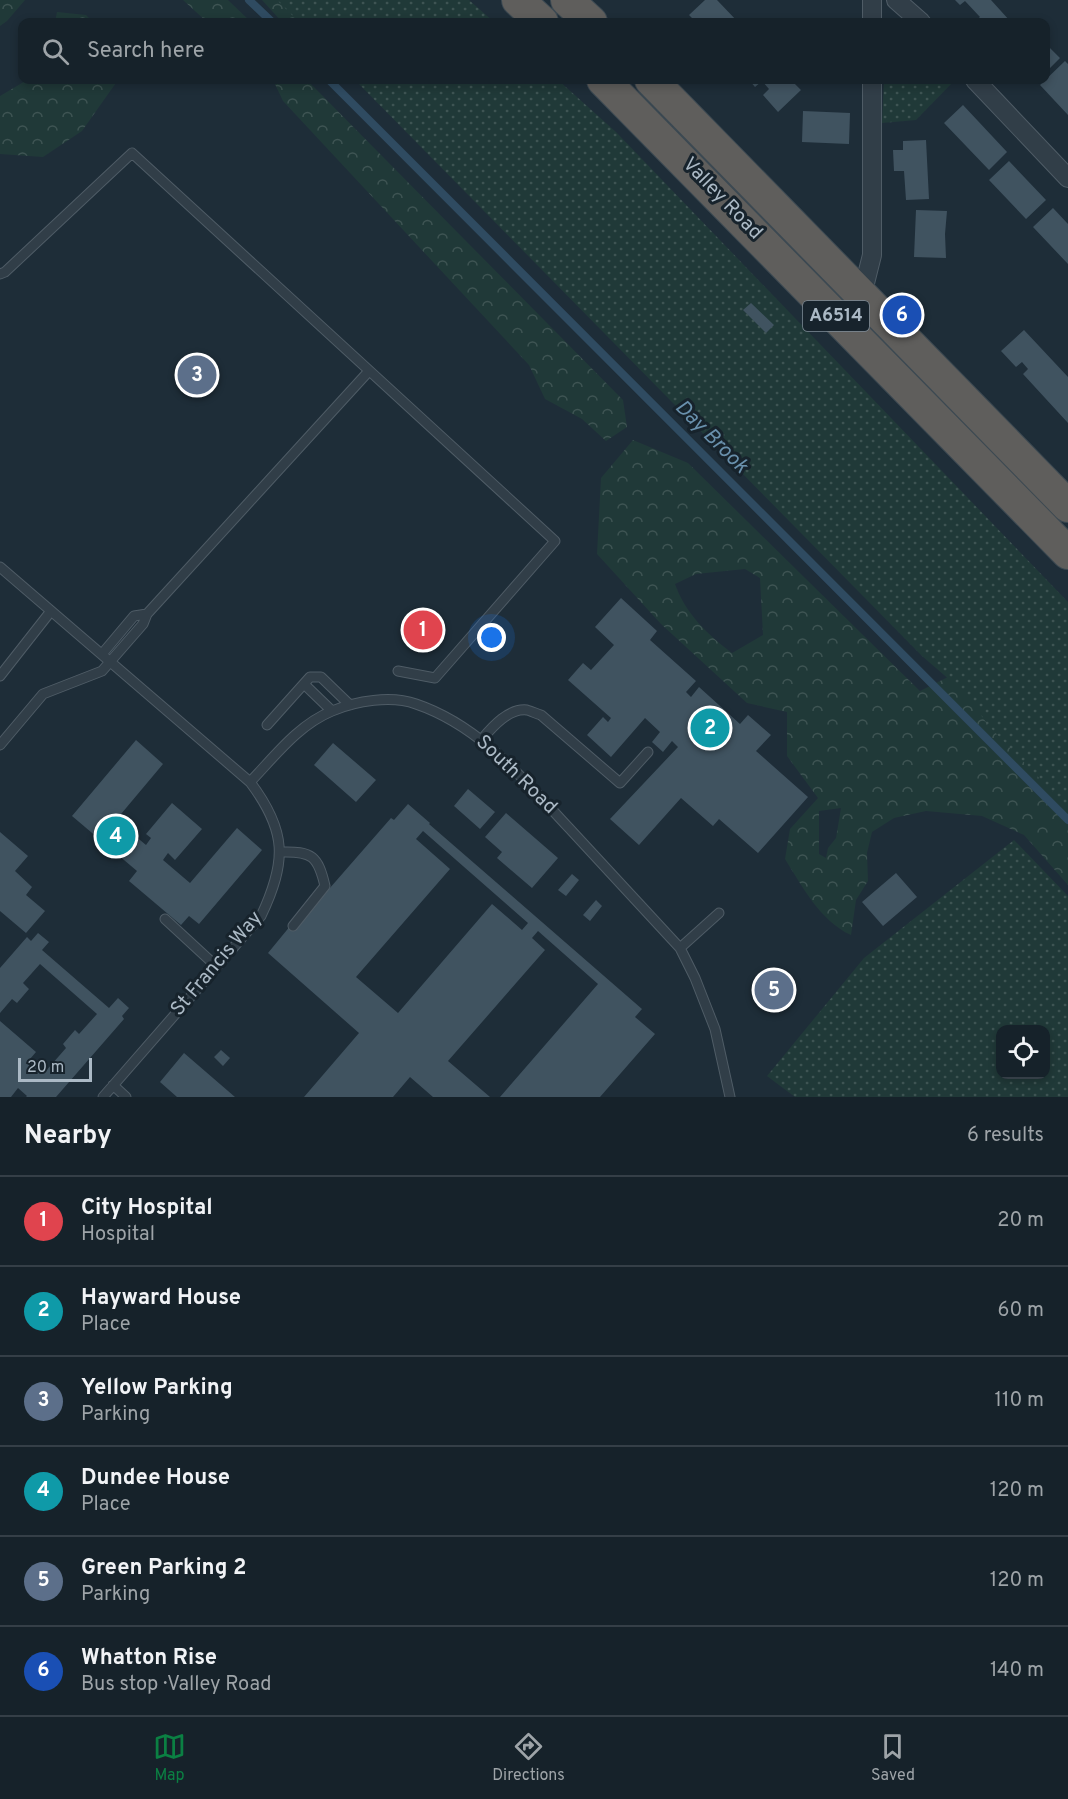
<!DOCTYPE html>
<html lang="en">
<head>
<meta charset="utf-8">
<style>
  body { margin:0; font-family:Overpass,sans-serif; background:#232f36; color:#f1f3f6 }
  .controls { position:absolute; right:18px; bottom:18px; display:grid; overflow:hidden; border-radius:12px; box-shadow:0 3px 9px #0003 }
  .controls button { width:54px; height:54px; display:grid; place-items:center; padding:0; border:0; border-bottom:2px solid #353f47; background:#16222a; color:#f1f3f6; font:30px sans-serif }
  .scale { position:absolute; left:18px; bottom:15px; width:74px; box-sizing:border-box; padding-left:6px; border:3px solid #abb9c5; border-top:0; font-size:16px; line-height:21px; white-space:nowrap; color:#abb9c5; -webkit-text-stroke:4px #17232c; paint-order:stroke }
  .you { position:absolute; left:492px; top:638px; width:21px; height:21px; margin:-15px; border:4px solid #fff; border-radius:50%; background:#1a73e8; box-shadow:0 0 0 9px #1a73e833 }
  .badge { display:grid; place-items:center; width:39px; height:39px; border-radius:50%; background:#0b8043; color:#fff; font-size:20px; font-weight:700 }
  .pin { position:absolute; translate:-50% -50%; border:3px solid #fff; box-shadow:0 2px 6px #0006 }
  .list { margin:0; padding:0; list-style:none }
  h2 { display:flex; justify-content:space-between; align-items:center; height:78px; margin:0; padding:0 24px; font-size:26px }
  h2 small { font-size:20px; font-weight:400; color:#9ea4a8 }
  .list li { display:grid; grid-template-columns:39px 1fr auto; gap:18px; align-items:center; box-sizing:border-box; height:90px; padding:0 24px; border-top:2px solid #353f47 }
  .list b { display:block; font-size:22px; white-space:nowrap }
  .list p { margin:0; font-size:20px; white-space:nowrap; color:#9ea4a8 }
  .list em { font-size:20px; font-style:normal; color:#9ea4a8 }
  .icon { flex:none; width:33px; height:33px; fill:none; stroke:currentColor; stroke-width:2; stroke-linecap:round; stroke-linejoin:round }
  .map { position:relative; flex:none; width:1068px; height:1097px; overflow:hidden }
  .search { position:absolute; background:#16222a; box-shadow:0 3px 9px #0003; left:18px; right:18px; top:18px; height:66px; display:flex; align-items:center; gap:15px; box-sizing:border-box; padding:0 21px; border-radius:12px; color:#9ea4a8; font-size:22px }
  .sheet { height:618px; background:#16222a }
  nav { display:flex; justify-content:space-around; align-items:center; box-sizing:border-box; height:84px; border-top:2px solid #353f47; background:#16222a; font-size:16px; color:#9ea4a8 }
  nav a { display:grid; justify-items:center; gap:3px }
  nav .on { color:#0b8043 }
  .map>svg:first-child { display:block }
</style>
</head>
<body>
<div class="map">
<svg width="1068" height="1097" viewBox="0 0 1068 1097">
  <defs>
    <pattern id="forest-crowns" width="20" height="18" patternUnits="userSpaceOnUse" patternTransform="scale(1.5)"><rect width="20" height="18" fill="#203938"/><path d="M2 6a3 3 0 1 1 6 0M12 15a3 3 0 1 1 6 0" fill="none" stroke="#3e5453"/></pattern>
    <pattern id="park-dots" width="8" height="8" patternUnits="userSpaceOnUse" patternTransform="scale(1.5)"><rect width="8" height="8" fill="#203938"/><path d="M2 2h.1M6 6h.1" fill="none" stroke="#3e5453" stroke-width="1.8" stroke-linecap="round"/></pattern>
  </defs>
  <rect width="100%" height="100%" fill="#1e2d38"/>
  <!-- forest -->
  <path fill="url(#forest-crowns)" fill-rule="evenodd" d="M0,0H25L7,21L0,26Z
    M183,0H228L251,22H207Z
    M262,0H279L300,21L282,22Z
    M57,12L86,15L93,22H55Z
    M27,80H118L82,131L43,157L0,154V96Z
    M271,80H307L623,400L627,427L606,441L582,419L545,399L529,365L283,101L274,82Z
    M633,440L688,463L920,691L968,667L1068,611V885L1024,835L982,816L926,811L894,818L872,832L867,853L868,881L856,900L851,935C820,921 802,886 785,859L790,829L818,798L787,756V712L747,703L661,624L597,554L601,478ZM745,569L760,578L763,635L732,653C708,635 685,613 675,584L696,574ZM841,808L836,838L828,848L826,858L819,854V811Z"/>
  <!-- park -->
  <path fill="url(#park-dots)" fill-rule="evenodd" d="M277,0H469L494,22H299Z
    M355,80H558L616,132L1068,602V808L988,725L966,694L922,656Z
    M884,80H955L916,120L882,123Z
    M1014,840L1068,896V1097H795L767,1076L864,958ZM1000,1030H1046V1074H1000Z"/>
  <g fill="none" stroke-linecap="round" stroke-linejoin="round">
    <!-- stream -->
    <path stroke="#2f4b61" stroke-width="8" d="M249,0L272,22
      M329,80L1068,820"/>
  </g>
  <!-- building -->
  <path fill="#405360" fill-rule="evenodd" d="M705,0H717L738,22H696L689,15Z
    M955,0H991L1010,21L1008,22H974L980,17L965,1L960,5Z
    M1046,44L1060,58L1046,72Z
    M1065,61L1068,64V115L1040,85Z
    M749,80H791L801,90L778,112L763,95L769,89L762,81L755,87Z
    M963,105L1007,152L989,170L944,123Z
    M803,111L850,113L849,144L802,142Z
    M926,140L929,199L906,200L904,171H894L893,150H903V141Z
    M1009,161L1046,200L1026,219L989,180Z
    M1053,208L1068,224V264L1033,227Z
    M916,210L947,211L945,234L946,258L914,257Z
    M751,303L774,325L766,333L743,310Z
    M1024,330L1068,377V423L1023,374L1028,369L1022,362L1016,367L1001,351Z
    M621,598L657,631L650,640L696,681L686,692L691,697L699,687L740,724L748,715L771,735L756,751L808,797L758,853L719,819L713,826L681,798L639,845L610,819L678,747L672,741L663,752L652,742L660,732L645,718L611,757L587,735L603,717L608,722L611,718L568,680L583,663L591,670L614,645L595,627Z
    M136,740L163,764L116,820L146,845L151,838L146,834L172,803L202,829L175,860L168,853L163,860L190,883L237,828L262,850L199,924L189,916L181,925L129,881L137,871L72,816Z
    M333,743L376,780L356,802L314,765Z
    M468,789L495,812L480,829L454,806Z
    M408,804L430,823L429,824L642,1009L635,1017L655,1034L600,1097H500L598,984L538,931L532,938L545,950L448,1061L490,1097H433L410,1077L393,1097H304L359,1033L268,953L291,925L295,928L391,818L394,820ZM423,831L528,923L522,930L492,904L398,1013L356,977L450,869L416,839Z
    M506,813L558,858L532,888L497,858L502,852L485,837Z
    M0,832L28,856L15,871L32,887L26,895L45,911L26,933L0,911Z
    M896,873L917,897L883,926L862,902Z
    M572,874L579,880L566,896L558,890Z
    M596,900L602,906L590,921L583,915Z
    M38,933L49,942L42,950L109,1008L118,998L129,1008L122,1016L124,1019L56,1097H26L27,1096L18,1088L11,1097H0V1021L36,1052L30,1059L45,1072L66,1048L63,1044L75,1030L79,1034L97,1014L40,964L23,983L29,989L17,1003L12,999L0,1013V968L27,937L31,941Z
    M221,1050L230,1058L223,1066L214,1057Z
    M184,1053L235,1097H177L160,1082Z"/>
  <g fill="none" stroke-linecap="round" stroke-linejoin="round">
    <!-- service casing -->
    <g stroke="#4f5c66" stroke-width="11">
      <path id="service" d="M0,274L5,272L132,153L555,541L435,678L398,671
        M0,567L250,782C287,831 287,861 261,916L103,1097
        M102,654L134,616L147,614
        M0,676L51,611
        M304,684L332,711
        M267,725L310,677H321L350,705
        M482,739C493,726 509,708 527,710C531,711 537,714 541,715L620,783L648,752
        M0,745L43,694L102,671L143,624L147,614L369,371
        M250,782C275,756 298,725 332,711C356,701 391,695 416,704C481,726 524,780 569,828C606,868 643,908 680,948L695,978L715,1029L730,1097
        M281,852C312,851 318,856 325,886L293,926
        M165,919L217,967
        M680,948L719,913
        M113,1085L126,1097"/>
    </g>
    <!-- minor casing -->
    <g stroke="#4f5c66" stroke-width="20">
      <path id="minor" d="M872,0V22
        M896,0L921,22
        M975,80L1068,178
        M862,295L872,255V80"/>
    </g>
    <!-- trunk casing -->
    <g stroke="#3c4952" stroke-width="34">
      <path id="trunk" d="M518,0L542,22
        M567,0L591,22
        M603,80L1068,553
        M651,80L1068,506"/>
    </g>
    <!-- service -->
    <use href="#service" stroke="#313e48" stroke-width="9"/>
    <!-- minor -->
    <use href="#minor" stroke="#313e48" stroke-width="18"/>
    <!-- trunk -->
    <use href="#trunk" stroke="#5f5e5c" stroke-width="32"/>
  </g>
  <g text-anchor="middle" dominant-baseline="central" stroke-width="6" stroke-linejoin="round" paint-order="stroke">
    <!-- shield labels -->
    <rect fill="#17232c" stroke="#7f8c97" stroke-width="1.5" x="803" y="301" width="66" height="30" rx="4.5"/>
    <g font-size="18" font-weight="bold" fill="#abb9c5">
      <text x="836" y="316">A6514</text>
    </g>
    <!-- street labels -->
    <g font-size="20" fill="#abb9c5" stroke="#17232c">
      <text transform="translate(722 199) rotate(46)">Valley Road</text>
      <text transform="translate(516 775) rotate(44)">South Road</text>
      <text transform="translate(217 964) rotate(-50)">St Francis Way</text>
    </g>
    <!-- water labels -->
    <g font-size="21" font-style="italic" fill="#6990ac" stroke="#17232c">
      <text transform="translate(711 437) rotate(45)">Day Brook</text>
    </g>
  </g>
</svg>
<div class="controls">
<button><svg class="icon" aria-label="locate" viewBox="0 0 24 24"><circle cx="12" cy="12" r="6"/><path d="M12 2v4M12 18v4M2 12h4M18 12h4"/></svg></button>
</div>
<div class="scale">20 m</div>
<div class="you"></div>
<div class="pin badge" style="left:423px;top:630px;background:#e0444e">1</div>
<div class="pin badge" style="left:710px;top:728px;background:#0f9aa8">2</div>
<div class="pin badge" style="left:197px;top:375px;background:#5c6f8a">3</div>
<div class="pin badge" style="left:116px;top:836px;background:#0f9aa8">4</div>
<div class="pin badge" style="left:774px;top:990px;background:#5c6f8a">5</div>
<div class="pin badge" style="left:902px;top:315px;background:#1a4fb4">6</div>
<div class="search"><svg class="icon" aria-label="search" viewBox="0 0 24 24"><circle cx="10" cy="10" r="6"/><path d="M15 15l6 6"/></svg>Search here</div>
</div>
<section class="sheet">
<h2>Nearby<small>6 results</small></h2>
<ul class="list">
<li><span class="badge" style="background:#e0444e">1</span><div><b>City Hospital</b><p>Hospital</p></div><em>20 m</em></li>
<li><span class="badge" style="background:#0f9aa8">2</span><div><b>Hayward House</b><p>Place</p></div><em>60 m</em></li>
<li><span class="badge" style="background:#5c6f8a">3</span><div><b>Yellow Parking</b><p>Parking</p></div><em>110 m</em></li>
<li><span class="badge" style="background:#0f9aa8">4</span><div><b>Dundee House</b><p>Place</p></div><em>120 m</em></li>
<li><span class="badge" style="background:#5c6f8a">5</span><div><b>Green Parking 2</b><p>Parking</p></div><em>120 m</em></li>
<li><span class="badge" style="background:#1a4fb4">6</span><div><b>Whatton Rise</b><p>Bus stop · Valley Road</p></div><em>140 m</em></li>
</ul>
</section>
<nav>
<a class="on"><svg class="icon" aria-label="map" viewBox="0 0 24 24"><path d="M3 6l6-2 6 2 6-2v14l-6 2-6-2-6 2zM9 4v14M15 6v14"/></svg>Map</a>
<a><svg class="icon" aria-label="directions" viewBox="0 0 24 24"><path d="M12 3l9 9-9 9-9-9zM9 14v-3h6M13 9l2 2-2 2"/></svg>Directions</a>
<a><svg class="icon" aria-label="saved" viewBox="0 0 24 24"><path d="M7 4h10v16l-5-4-5 4z"/></svg>Saved</a>
</nav>
</body>
</html>
